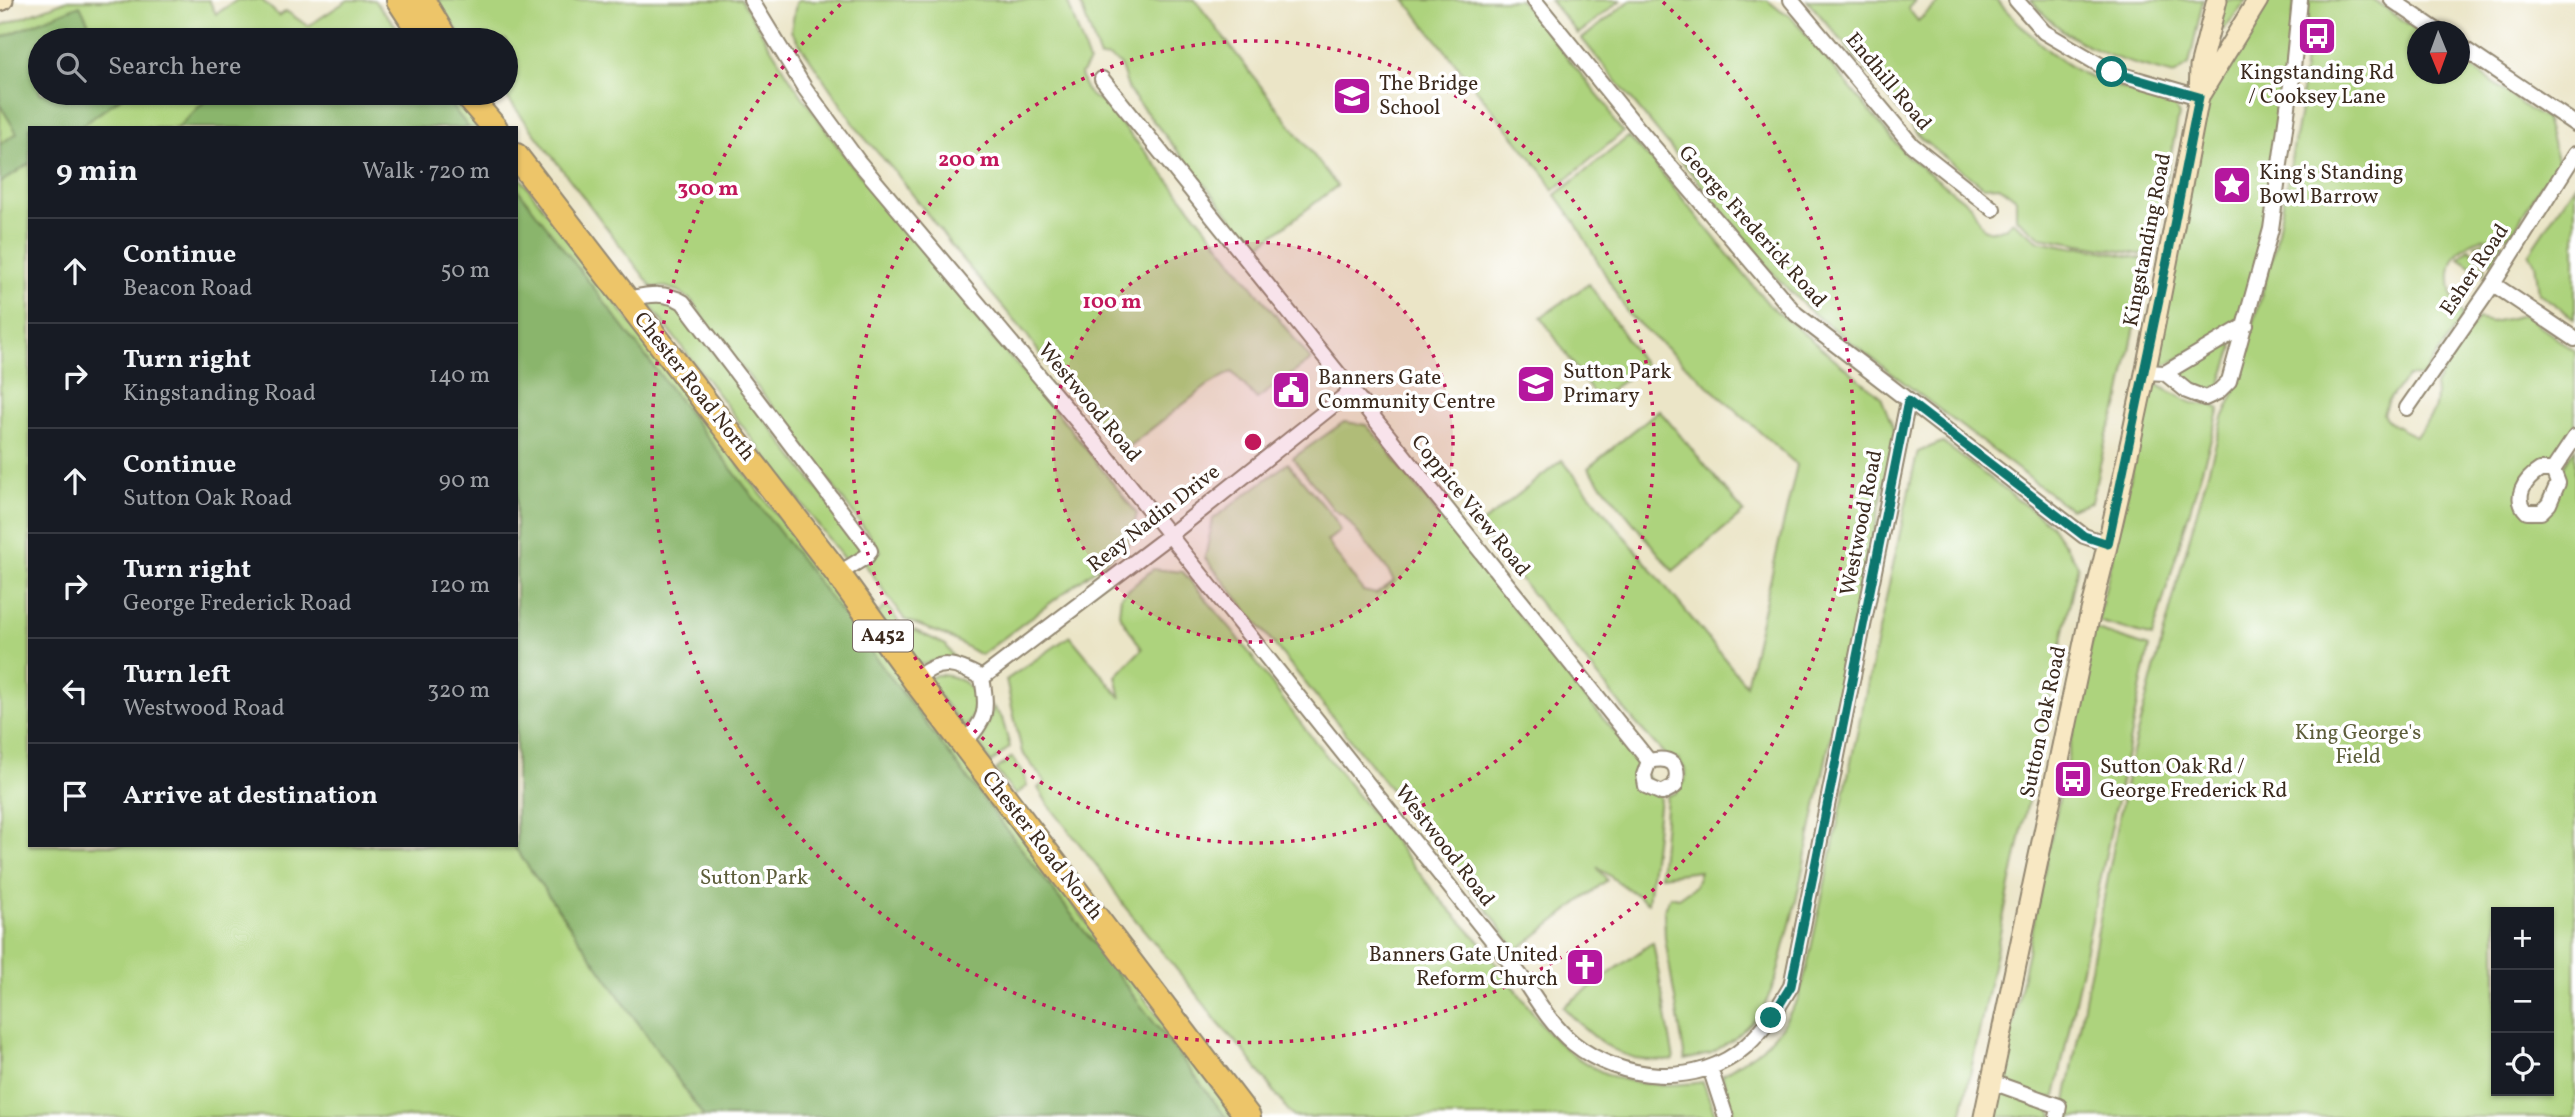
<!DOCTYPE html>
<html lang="en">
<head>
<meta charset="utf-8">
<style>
  body { margin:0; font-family:Vollkorn,serif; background:#20242c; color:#f1f3f6 }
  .controls { position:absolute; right:21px; bottom:21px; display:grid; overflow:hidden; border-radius:0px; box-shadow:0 2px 5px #0004 }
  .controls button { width:63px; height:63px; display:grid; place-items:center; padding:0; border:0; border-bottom:2px solid #363941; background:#171b24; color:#f1f3f6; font:35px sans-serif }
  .compass { position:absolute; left:2407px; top:21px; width:63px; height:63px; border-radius:50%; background:#171b24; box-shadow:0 2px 5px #0004; rotate:179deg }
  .stop { position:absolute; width:21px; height:21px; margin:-16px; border:5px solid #0f766e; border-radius:50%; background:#fff }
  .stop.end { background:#0f766e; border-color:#fff; box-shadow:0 2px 7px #0008 }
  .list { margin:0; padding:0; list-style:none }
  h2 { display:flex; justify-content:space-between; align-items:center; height:91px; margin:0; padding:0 28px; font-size:30px }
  h2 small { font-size:23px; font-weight:400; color:#9ea1a6 }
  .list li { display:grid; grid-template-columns:46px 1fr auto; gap:21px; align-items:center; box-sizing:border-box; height:105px; padding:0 28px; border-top:2px solid #363941 }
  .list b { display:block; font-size:26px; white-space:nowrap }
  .list p { margin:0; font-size:23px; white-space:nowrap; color:#9ea1a6 }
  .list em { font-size:23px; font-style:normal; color:#9ea1a6 }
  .icon { flex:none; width:38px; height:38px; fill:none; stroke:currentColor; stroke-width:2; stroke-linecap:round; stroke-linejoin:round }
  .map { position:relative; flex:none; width:2575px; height:1117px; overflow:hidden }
  .search { position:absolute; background:#171b24; box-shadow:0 2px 5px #0004; left:28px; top:28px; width:490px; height:77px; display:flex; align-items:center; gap:18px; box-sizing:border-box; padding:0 24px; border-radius:38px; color:#9ea1a6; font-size:26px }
  .panel { position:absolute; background:#171b24; box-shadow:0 2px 5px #0004; left:28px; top:126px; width:490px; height:721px; border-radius:0px }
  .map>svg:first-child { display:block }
</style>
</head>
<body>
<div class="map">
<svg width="2575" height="1117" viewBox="0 0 2575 1117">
  <rect width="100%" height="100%" fill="#fff"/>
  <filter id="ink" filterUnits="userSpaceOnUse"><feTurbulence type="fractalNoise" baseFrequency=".0143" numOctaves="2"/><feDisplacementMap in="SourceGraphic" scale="14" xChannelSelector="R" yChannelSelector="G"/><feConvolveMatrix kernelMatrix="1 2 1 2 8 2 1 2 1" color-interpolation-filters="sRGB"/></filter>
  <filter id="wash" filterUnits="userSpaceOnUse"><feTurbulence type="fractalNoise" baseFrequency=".00686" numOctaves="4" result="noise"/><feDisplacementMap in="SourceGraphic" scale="28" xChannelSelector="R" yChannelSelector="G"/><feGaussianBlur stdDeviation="1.57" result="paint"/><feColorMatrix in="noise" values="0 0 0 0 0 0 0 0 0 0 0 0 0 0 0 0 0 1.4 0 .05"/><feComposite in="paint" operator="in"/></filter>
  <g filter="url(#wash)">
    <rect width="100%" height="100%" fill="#ebe5c7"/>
    <!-- green -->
    <path fill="#add37d" stroke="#747e4e" stroke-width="2" fill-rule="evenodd" d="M68,0H209L216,14L237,0H262L279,16L286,11L308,26L348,0H374L408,40H40V93H451L480,128H30V845H516V172L1235,1117H0V26Z
      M435,0H741L793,83L848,161L920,243L992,338L1035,384L1137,514L1129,544L981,655L949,637L905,620L864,563L881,551L794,433L716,336L693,302L680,292L666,287H652L506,96L504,93L506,40H464Z
      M798,0H1067L1089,62L1081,74L1085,89L1090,95L1103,103L1158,167L1311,360L1257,399L1232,372L1207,386L1120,453L1051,370L1027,335L961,258L896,173L861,134L791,31L796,3Z
      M1079,0H1195L1337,186L1256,248L1129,91L1120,64L1108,57L1100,58Z
      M1405,0H1520L1608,107L1613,120L1623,132L1553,191L1547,178Z
      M1550,0H1621L1578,34Z
      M1631,0H1767L1782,12L1790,15L1906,155L1971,206L1983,228C1993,233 2005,231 2012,221L2039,241L2076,248L2077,246L2149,260L2118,407L2107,435L2091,502L2070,509L1811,312L1777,278L1582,39Z
      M1807,0H1916L1908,8L1918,21L1941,0H1996C2027,31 2056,64 2098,81C2121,90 2148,94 2172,101L2179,115L2150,256L2040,237L2016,218V199L1999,186L1984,187L1921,139L1872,76Z
      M2031,0H2203L2189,65L2174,75C2118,60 2070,48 2031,0Z
      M2223,0H2247L2224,29L2219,27Z
      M2268,0H2295C2284,88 2276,177 2255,263C2250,281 2248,303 2237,319C2226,335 2206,343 2190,352C2179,358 2168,366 2155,365L2205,100L2226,56Z
      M2317,0H2373L2418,31V74H2460V60L2469,65L2528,109L2545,119L2557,160V164L2541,185L2511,235C2500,239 2489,237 2478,240C2442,252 2445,289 2462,315L2460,322L2422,377L2408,376L2387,402L2383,414C2389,425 2404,430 2415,436L2417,435C2431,416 2439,411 2435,385L2477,319L2492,322L2524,315L2575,351V428L2552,462L2522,486L2534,515L2575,448V1117H2063L2130,760L2184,558L2223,418L2234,394L2276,242L2301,105L2309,2ZM2496,912H2549V1091H2496Z
      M1628,137L1652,161L1769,305L1881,397L1895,433L1796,901L1776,979L1761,1014L1733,1040L1710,1054L1685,1060L1665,938L1664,911L1670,896L1678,898L1695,886L1700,871L1660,876L1667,796L1676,793L1685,781V770L1679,760L1665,755L1633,720L1509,565L1480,525L1562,460L1746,685L1797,465L1628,314L1575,222L1556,195Z
      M2575,184V319L2539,293L2535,263L2529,253Z
      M2484,242H2503L2491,263L2475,245Z
      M2469,248L2486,268L2483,274L2459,258Z
      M1589,284L1645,366L1597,399L1541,317Z
      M652,300L676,303L860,544V554L847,561L844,559L649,304Z
      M2231,343L2233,347L2220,386L2200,393L2176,378L2177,371Z
      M2152,382L2192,403L2212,405L2220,409L2152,637L2098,621Z
      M1659,410L1744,512L1673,571L1588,468Z
      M1344,422L1366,425L1385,445L1403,471L1496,585L1545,650L1631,751L1660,798L1648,903L1597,867L1607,880L1516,951L1493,917L1205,558L1213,519L1288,463L1334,518L1340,531L1327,541L1363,591L1376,594L1394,581L1385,566L1344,516L1334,510L1293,458Z
      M1942,442L2051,525L2078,565L1961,1117H1735L1722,1075L1762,1048L1780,1029L1798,999L1807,967L1914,467L1918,452Z
      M1153,569L1183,572L1234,632L1295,716L1439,898L1480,942L1549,1034C1596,1080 1639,1091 1703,1082L1716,1117H1293L1244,1051L1218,1023L1197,994L1124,906L1105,876L1047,803L1038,788L1045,782L1022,752L1006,680L1070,636L1121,698L1116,676L1142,649L1119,614L1121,596Z
      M887,605L901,625L891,633L876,615Z
      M2094,629L2149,647L2055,1097C2040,1100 2011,1089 2002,1077Z
      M914,630L946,645L955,660L932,661L923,665L914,661L901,644Z
      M936,675C970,674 989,701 964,728L927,680Z
      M992,706L1002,718L1010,747L991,763L979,744L992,712Z
      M1012,757L1024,775L1027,786L1015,795L996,770Z
      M1653,942L1674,1060C1623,1066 1596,1041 1563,1007Z
      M2002,1092H2009L2051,1111L2054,1117H1992L1998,1096Z"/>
    <!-- forest -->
    <path fill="#8ab56c" stroke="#627045" stroke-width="2" d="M80,5L97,40H40V93H127L79,128H30V163L0,183V144L17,133L0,105V38Z
      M213,93H441L469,128H177Z
      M516,187L534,210L1226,1117H704L513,845H516Z"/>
  </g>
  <g filter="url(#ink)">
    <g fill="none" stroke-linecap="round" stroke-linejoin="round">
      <!-- street casing -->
      <g stroke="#938872" stroke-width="18">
        <path id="street" d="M751,0L804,87L858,161L1104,453L1520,975C1536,999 1551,1025 1573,1043C1620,1081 1698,1089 1746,1046C1765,1029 1778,1008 1791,986L1908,401
          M1534,0L1636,126L1796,314L2084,536L2108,544
          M1791,0L1912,145L1993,209
          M2016,0L2044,32L2112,72L2199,97
          M2392,0L2439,32
          M2460,46L2575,124
          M1102,79L1649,761L1644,775L1646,786L1662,793L1675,786C1681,764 1671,756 1649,761
          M2493,284L2575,339
          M626,299C648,295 664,291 683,302L867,545L870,551L867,556L838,574
          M2145,372L2165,373L2187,391L2205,398L2218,392L2229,381L2271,229L2292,78L2300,0
          M2165,373L2246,325
          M2407,408L2493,284L2575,154
          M2540,470H2553L2558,483L2549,504L2541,512H2527C2513,498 2524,480 2540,470Z
          M2553,470L2575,437
          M982,678L1170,535L1351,391
          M915,680C939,658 956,663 982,678C988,709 987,721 963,743
          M1710,1068L1726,1117
          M1992,1082L2059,1106L2057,1117"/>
      </g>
      <!-- secondary casing -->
      <g stroke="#938872" stroke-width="23">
        <path id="secondary" d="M0,1L3,0
          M2201,93L2258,0
          M1984,1117L2088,623C2133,449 2165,273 2199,97L2200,67L2217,0"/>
      </g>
      <!-- highway casing -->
      <g stroke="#938872" stroke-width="28">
        <path id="highway" d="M399,0L425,40
          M422,0L446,40
          M465,93L495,128
          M516,156L838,574L915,680L1248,1117"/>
      </g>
      <!-- street -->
      <use href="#street" stroke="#fff" stroke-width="14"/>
      <!-- secondary -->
      <use href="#secondary" stroke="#f8e8c3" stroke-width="19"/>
      <!-- highway -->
      <use href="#highway" stroke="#edc569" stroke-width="24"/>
    </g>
  </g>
  <g fill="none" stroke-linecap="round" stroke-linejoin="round" filter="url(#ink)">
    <!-- route -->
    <path stroke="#0f766e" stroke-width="9" d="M1771,1018L1791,986L1908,401L2084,536L2108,544L2167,261L2199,97L2112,72"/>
  </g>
  <!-- distance rings -->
  <circle cx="1253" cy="442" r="200" fill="#c2185b" fill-opacity=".12"/>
  <g fill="none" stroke="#c2185b" stroke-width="3.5" stroke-dasharray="3.5 7">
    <circle cx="1253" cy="442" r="200"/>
    <circle cx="1253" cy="442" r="401"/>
    <path d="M1663 2A601 601 0 1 1 843 2"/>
  </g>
  <!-- icons -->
  <defs>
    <g id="bus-square" transform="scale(2.0125)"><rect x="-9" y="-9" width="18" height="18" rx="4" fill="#b5179e" stroke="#fff"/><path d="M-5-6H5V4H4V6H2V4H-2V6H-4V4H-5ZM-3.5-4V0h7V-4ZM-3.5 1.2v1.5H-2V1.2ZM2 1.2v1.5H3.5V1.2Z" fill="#fff"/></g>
    <g id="school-square" transform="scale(2.0125)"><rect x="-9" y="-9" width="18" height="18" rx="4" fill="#b5179e" stroke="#fff"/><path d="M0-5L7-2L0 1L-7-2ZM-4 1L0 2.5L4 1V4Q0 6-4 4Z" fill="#fff"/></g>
    <g id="sight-square" transform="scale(2.0125)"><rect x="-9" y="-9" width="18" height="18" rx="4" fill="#b5179e" stroke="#fff"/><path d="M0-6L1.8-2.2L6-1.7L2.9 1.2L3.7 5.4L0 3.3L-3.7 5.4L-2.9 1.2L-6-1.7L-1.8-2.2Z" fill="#fff"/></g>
    <g id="civic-square" transform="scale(2.0125)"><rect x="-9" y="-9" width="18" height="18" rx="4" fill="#b5179e" stroke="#fff"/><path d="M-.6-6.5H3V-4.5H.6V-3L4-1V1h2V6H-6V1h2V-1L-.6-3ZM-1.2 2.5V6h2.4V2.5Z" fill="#fff"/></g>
    <g id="church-square" transform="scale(2.0125)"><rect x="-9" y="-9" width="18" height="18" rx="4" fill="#b5179e" stroke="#fff"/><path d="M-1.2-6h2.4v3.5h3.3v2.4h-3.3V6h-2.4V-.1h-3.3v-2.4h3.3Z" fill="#fff"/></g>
  </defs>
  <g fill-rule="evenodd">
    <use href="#bus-square" x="2317" y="36"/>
    <use href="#school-square" x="1352" y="96"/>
    <use href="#sight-square" x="2232" y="185"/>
    <use href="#school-square" x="1536" y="384"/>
    <use href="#civic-square" x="1291" y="390"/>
    <use href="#bus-square" x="2073" y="779"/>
    <use href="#church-square" x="1585" y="967"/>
  </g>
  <g text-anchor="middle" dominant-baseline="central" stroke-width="7" stroke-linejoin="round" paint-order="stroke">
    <!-- shield labels -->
    <rect fill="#fff" stroke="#766a62" stroke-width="2" x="853" y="620.5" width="60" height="31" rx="5"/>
    <g font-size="19" font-weight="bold" fill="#3b2a1e">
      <text x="883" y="636">A452</text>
    </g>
    <!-- poi labels -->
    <g font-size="21" fill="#3b2a1e" stroke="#fff" text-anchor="start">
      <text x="2317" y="73" text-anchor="middle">Kingstanding Rd<tspan x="2317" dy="24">/ Cooksey Lane</tspan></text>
      <text x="1379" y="84">The Bridge<tspan x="1379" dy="24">School</tspan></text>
      <text x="2259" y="173">King's Standing<tspan x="2259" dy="24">Bowl Barrow</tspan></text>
      <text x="1563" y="372">Sutton Park<tspan x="1563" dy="24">Primary</tspan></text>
      <text x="1318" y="378">Banners Gate<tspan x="1318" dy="24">Community Centre</tspan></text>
      <text x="2100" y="767">Sutton Oak Rd /<tspan x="2100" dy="24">George Frederick Rd</tspan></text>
      <text x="1558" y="955" text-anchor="end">Banners Gate United<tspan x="1558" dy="24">Reform Church</tspan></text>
    </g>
    <!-- street labels -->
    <g font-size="21" fill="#3b2a1e" stroke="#fff">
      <text transform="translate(1888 82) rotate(50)">Endhill Road</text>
      <text transform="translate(1752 227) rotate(48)">George Frederick Road</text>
      <text transform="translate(2148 240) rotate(-79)">Kingstanding Road</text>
      <text transform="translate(2475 270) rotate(-56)">Esher Road</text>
      <text transform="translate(694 387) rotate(52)">Chester Road North</text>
      <text transform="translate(1089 403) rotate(50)">Westwood Road</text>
      <text transform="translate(1470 506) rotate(51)">Coppice View Road</text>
      <text transform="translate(1154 519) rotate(-38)">Reay Nadin Drive</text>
      <text transform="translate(1862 523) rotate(-79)">Westwood Road</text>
      <text transform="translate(2044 722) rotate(-78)">Sutton Oak Road</text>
      <text transform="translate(1042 846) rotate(52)">Chester Road North</text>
      <text transform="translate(1444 846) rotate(52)">Westwood Road</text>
    </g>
    <!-- park labels -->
    <g font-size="21" fill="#5d5d3a" stroke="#fff">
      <text x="2358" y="733">King George's<tspan x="2358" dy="24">Field</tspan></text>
      <text x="754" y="878">Sutton Park</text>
    </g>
  </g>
  <circle cx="1253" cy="442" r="10" fill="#c2185b" stroke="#fff" stroke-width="3.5"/>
  <g font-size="21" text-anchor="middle" font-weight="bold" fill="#c2185b" stroke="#fff" stroke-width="7" stroke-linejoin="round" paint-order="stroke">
    <text x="969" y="166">200 m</text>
    <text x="708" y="195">300 m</text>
    <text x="1112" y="308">100 m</text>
  </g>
</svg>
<div class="controls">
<button>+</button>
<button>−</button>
<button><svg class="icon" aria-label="locate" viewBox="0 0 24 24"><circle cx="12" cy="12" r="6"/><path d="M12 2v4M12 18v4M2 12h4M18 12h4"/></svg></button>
</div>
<svg class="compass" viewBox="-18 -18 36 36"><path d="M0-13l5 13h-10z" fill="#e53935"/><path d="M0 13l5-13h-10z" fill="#9ea1a6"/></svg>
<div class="stop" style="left:2112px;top:72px"></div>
<div class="stop end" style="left:1771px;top:1018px"></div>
<div class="search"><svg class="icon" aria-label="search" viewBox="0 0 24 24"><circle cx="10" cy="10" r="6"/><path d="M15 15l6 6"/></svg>Search here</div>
<section class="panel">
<h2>9 min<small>Walk · 720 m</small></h2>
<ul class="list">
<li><svg class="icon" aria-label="ahead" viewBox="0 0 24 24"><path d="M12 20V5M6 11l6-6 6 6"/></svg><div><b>Continue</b><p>Beacon Road</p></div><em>50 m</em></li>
<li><svg class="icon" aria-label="right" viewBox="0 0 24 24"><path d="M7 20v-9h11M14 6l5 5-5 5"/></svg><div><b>Turn right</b><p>Kingstanding Road</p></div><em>140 m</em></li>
<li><svg class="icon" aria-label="ahead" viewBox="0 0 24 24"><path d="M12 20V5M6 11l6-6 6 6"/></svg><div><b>Continue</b><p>Sutton Oak Road</p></div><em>90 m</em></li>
<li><svg class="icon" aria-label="right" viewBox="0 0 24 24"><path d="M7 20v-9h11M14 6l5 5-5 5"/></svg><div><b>Turn right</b><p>George Frederick Road</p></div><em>120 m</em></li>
<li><svg class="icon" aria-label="left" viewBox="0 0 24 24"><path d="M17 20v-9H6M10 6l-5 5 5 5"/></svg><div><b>Turn left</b><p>Westwood Road</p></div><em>320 m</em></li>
<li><svg class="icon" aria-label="arrive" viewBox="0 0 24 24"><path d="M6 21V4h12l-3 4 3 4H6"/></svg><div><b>Arrive at destination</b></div></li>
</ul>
</section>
</div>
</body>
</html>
